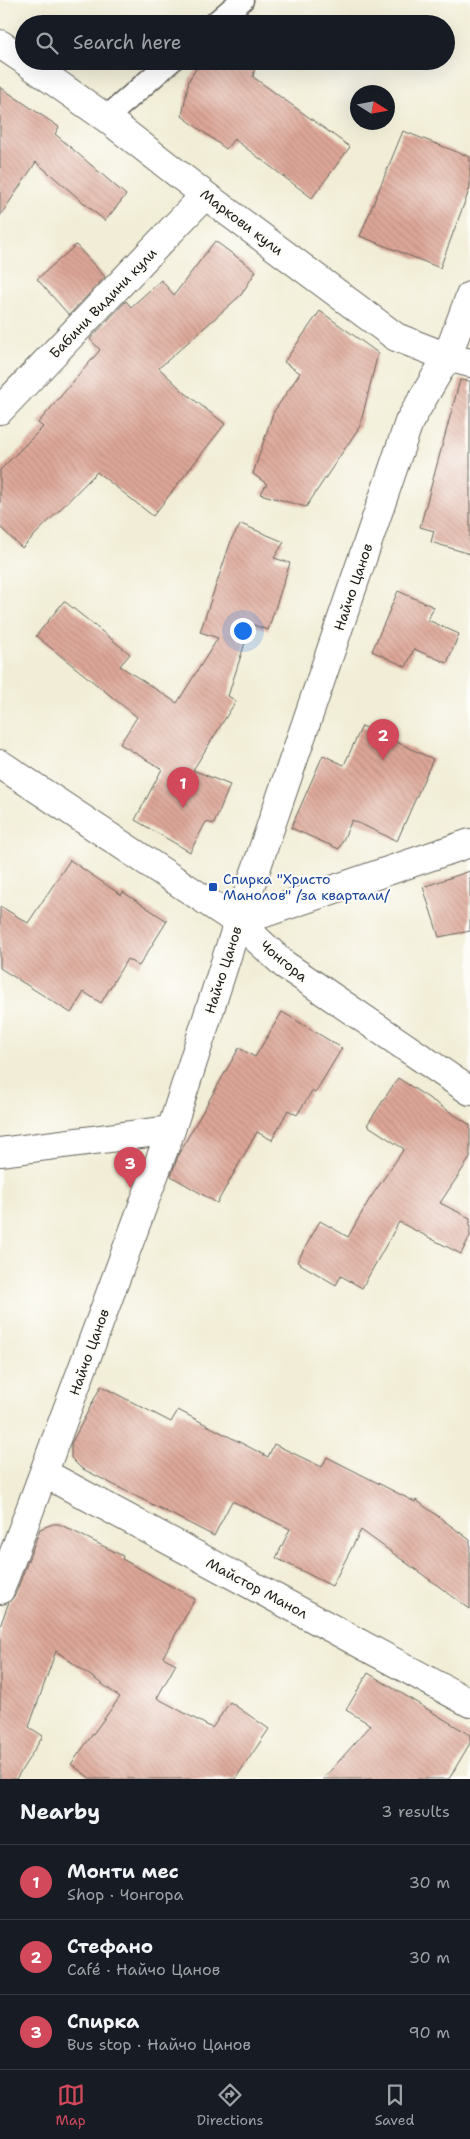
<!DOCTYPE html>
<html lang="en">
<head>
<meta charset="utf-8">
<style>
  body { margin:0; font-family:"Shantell Sans",sans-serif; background:#242831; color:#f1f3f6 }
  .compass { position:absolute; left:350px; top:85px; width:45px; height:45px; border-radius:50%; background:#171b24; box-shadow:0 5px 20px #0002; rotate:101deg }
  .you { position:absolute; left:242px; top:630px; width:18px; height:18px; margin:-12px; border:4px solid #fff; border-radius:50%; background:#1a73e8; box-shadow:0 0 0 8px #1a73e833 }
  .badge { display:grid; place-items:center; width:32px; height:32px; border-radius:50%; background:#d1495b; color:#fff; font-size:16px; font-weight:700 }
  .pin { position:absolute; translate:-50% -41px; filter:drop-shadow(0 1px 2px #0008) }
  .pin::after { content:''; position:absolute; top:26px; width:18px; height:15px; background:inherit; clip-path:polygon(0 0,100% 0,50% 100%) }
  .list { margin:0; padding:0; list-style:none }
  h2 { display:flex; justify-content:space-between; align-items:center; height:65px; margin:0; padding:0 20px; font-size:21px }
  h2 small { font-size:16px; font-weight:400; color:#9ea1a6 }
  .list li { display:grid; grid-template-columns:32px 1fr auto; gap:15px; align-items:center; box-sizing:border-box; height:75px; padding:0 20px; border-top:1px solid #363941 }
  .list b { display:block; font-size:19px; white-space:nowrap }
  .list p { margin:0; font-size:16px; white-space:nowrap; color:#9ea1a6 }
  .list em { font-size:16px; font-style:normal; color:#9ea1a6 }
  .icon { flex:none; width:28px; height:28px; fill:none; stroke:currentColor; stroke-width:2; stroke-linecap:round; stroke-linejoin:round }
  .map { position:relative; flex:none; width:470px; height:1779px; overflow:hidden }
  .search { position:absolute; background:#171b24; box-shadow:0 5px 20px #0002; left:15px; right:15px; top:15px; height:55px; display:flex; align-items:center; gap:12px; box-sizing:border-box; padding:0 18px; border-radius:28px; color:#9ea1a6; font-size:19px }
  .sheet { height:290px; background:#171b24 }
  nav { display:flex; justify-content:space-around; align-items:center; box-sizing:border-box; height:70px; border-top:1px solid #363941; background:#171b24; font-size:14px; color:#9ea1a6 }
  nav a { display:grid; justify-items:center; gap:2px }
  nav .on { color:#d1495b }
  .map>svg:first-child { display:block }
</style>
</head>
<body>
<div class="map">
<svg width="470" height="1779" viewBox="0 0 470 1779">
  <defs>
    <pattern id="building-back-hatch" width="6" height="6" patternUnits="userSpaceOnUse" patternTransform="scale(1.25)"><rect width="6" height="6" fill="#dca697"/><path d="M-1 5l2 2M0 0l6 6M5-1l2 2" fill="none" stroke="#bc8e82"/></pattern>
  </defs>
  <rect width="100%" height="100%" fill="#fdfcf7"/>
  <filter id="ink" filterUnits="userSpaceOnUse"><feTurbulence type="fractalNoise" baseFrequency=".02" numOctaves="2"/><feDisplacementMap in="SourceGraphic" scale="10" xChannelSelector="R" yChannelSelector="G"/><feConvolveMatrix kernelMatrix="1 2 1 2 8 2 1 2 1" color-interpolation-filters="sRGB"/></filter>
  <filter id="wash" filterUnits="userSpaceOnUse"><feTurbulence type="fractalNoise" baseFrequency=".0096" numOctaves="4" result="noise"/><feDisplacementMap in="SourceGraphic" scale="20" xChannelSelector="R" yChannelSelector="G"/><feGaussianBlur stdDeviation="1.12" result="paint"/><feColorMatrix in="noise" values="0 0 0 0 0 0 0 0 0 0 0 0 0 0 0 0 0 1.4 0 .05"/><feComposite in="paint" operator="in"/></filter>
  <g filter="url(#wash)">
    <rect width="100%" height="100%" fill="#f1edd6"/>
    <g id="blocks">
      <!-- building -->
      <path fill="url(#building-back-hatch)" d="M201,61H256L253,77L350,147L312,198L234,139L226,149L182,116L189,80Z
        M0,87L59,127L55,134L126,195L105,221L36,162L0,216Z
        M403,131L470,157V188L440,268L360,236Z
        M215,241L256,271L241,295L159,368L184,392L225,424L153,516L97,472L22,548L0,527V470L43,427L38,423L100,350L90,339L126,301L131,307L161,280L174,295Z
        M76,245L105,277L69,315L37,279Z
        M320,311L378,353L360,426L306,507L260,494L267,484L253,474L273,413L300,373L284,362Z
        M460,380L470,381V554L431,542L434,531L420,527Z
        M241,524L284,542L274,558L290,563L268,630L251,624L228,696L236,701L193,770L230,785L214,824L206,822L190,852L135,820L162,769L120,744L137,717L36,636L64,601L130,654L120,666L177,703L218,638L200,632L232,538Z
        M398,591L434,607L428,620L459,634L447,663L414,649L406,667L372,651Z
        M362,726L433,759L397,841L352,820L339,849L291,828L323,755L344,765Z
        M70,860L121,895L123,892L167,921L139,966L127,959L101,1003L84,992L71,1013L0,968V906L28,923Z
        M470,871V931L439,937L423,887Z
        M282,1012L342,1048L315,1093L312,1091L297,1115L288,1110L272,1140L257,1132L217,1203L171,1176L179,1153L239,1048L255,1057Z
        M398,1078L470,1125V1158L440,1203L470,1218V1236L461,1254L399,1222L362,1288L341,1276L336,1285L297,1262L320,1221L348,1237L369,1200L404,1149L367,1125Z
        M101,1386L171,1422L178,1410L268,1457L274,1444L322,1467L327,1457L415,1502L416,1500L470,1540V1609L361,1530L332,1586L276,1558L290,1529L232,1501L214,1536L81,1468L71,1458V1444Z
        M53,1524H59L123,1556L122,1559L195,1599L163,1657L176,1664L157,1698L212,1728L230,1702L269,1729L235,1779H91L71,1764L120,1697L56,1651L29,1727L43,1736L16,1779H0V1626L9,1602L15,1595L40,1529Z
        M368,1673L470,1735V1743L449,1779H323L371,1725L346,1710Z"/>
    </g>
  </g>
  <g filter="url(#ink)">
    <use href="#blocks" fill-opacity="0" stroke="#67655d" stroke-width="1"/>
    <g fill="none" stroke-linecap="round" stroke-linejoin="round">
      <!-- lane casing -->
      <g stroke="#67655d" stroke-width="25">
        <path id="lane" d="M214,24L242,0
          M106,118L171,61"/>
      </g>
      <!-- street casing -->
      <g stroke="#67655d" stroke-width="30">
        <path id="street" d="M0,44L24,60
          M25,61L106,118L205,195L396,337L447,357L470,363
          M0,410L205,195
          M0,764L238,922L285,965L470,1091
          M238,922L470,843
          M0,1152L171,1130
          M44,1473L470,1703
          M0,1590L171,1130L238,922L409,422L447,357L470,296"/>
      </g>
      <!-- lane -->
      <use href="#lane" stroke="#fff" stroke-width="22"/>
      <!-- street -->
      <use href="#street" stroke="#fff" stroke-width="28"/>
    </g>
  </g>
  <!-- markers -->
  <rect fill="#1a4fb4" stroke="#fdfcf7" stroke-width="2" x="208" y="882" width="10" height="10" rx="2.5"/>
  <g text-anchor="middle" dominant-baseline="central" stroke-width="4" stroke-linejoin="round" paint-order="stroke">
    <!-- street labels -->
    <g font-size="14" fill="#1c1c1c" stroke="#fdfcf7">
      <text transform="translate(242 222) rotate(37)">Маркови кули</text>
      <text transform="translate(103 303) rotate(-46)">Бабини Видини кули</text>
      <text transform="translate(353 587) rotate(-71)">Найчо Цанов</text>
      <text transform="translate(284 961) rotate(39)">Чонгора</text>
      <text transform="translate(223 970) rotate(-72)">Найчо Цанов</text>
      <text transform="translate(89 1352) rotate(-70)">Найчо Цанов</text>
      <text transform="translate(257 1588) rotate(28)">Майстор Манол</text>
    </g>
    <!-- transit labels -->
    <g font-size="14" fill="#164399" stroke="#fdfcf7" text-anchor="start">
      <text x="223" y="879">Спирка "Христо<tspan x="223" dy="16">Манолов" /за квартали/</tspan></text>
    </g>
  </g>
</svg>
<svg class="compass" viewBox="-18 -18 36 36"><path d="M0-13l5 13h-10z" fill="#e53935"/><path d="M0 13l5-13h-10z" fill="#9ea1a6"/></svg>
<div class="you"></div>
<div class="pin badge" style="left:183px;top:808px">1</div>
<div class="pin badge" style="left:383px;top:760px">2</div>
<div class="pin badge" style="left:130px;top:1188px">3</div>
<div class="search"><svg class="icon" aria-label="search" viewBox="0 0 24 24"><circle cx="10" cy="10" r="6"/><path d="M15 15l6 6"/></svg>Search here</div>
</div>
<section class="sheet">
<h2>Nearby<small>3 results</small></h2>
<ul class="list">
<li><span class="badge">1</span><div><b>Монти мес</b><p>Shop · Чонгора</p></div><em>30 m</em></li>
<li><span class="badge">2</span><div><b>Стефано</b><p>Café · Найчо Цанов</p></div><em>30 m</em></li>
<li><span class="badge">3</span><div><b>Спирка</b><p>Bus stop · Найчо Цанов</p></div><em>90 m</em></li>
</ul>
</section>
<nav>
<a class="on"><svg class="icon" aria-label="map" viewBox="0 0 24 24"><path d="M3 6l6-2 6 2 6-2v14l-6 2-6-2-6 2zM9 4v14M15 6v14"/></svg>Map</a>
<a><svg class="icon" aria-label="directions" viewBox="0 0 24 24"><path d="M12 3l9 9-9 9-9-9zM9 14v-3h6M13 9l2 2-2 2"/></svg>Directions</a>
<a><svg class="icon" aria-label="saved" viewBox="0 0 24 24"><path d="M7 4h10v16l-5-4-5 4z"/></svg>Saved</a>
</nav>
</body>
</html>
